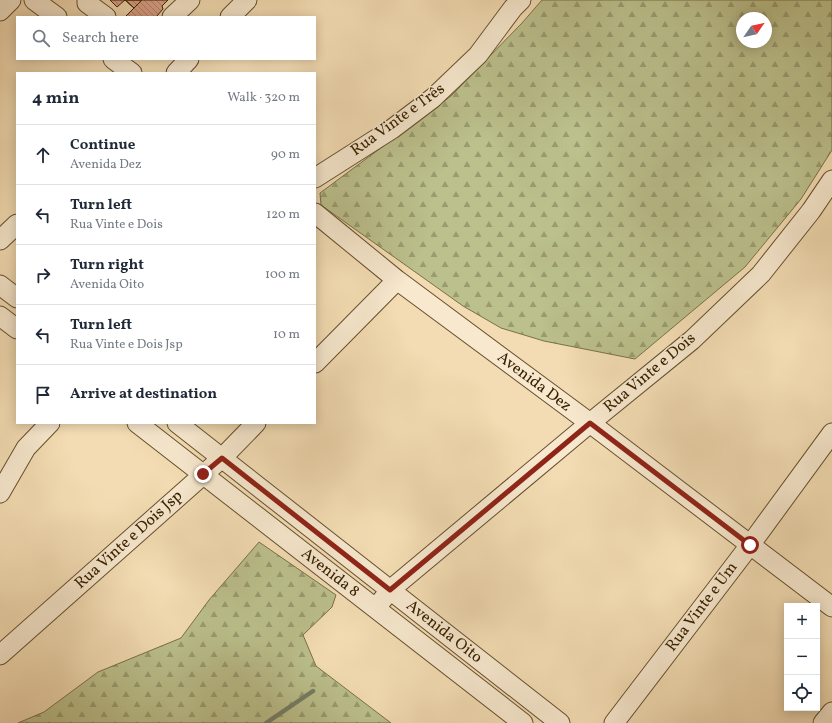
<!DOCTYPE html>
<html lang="en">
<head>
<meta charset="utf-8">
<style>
  body { margin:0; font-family:Vollkorn,serif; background:#f2f2f3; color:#1f2937 }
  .controls { position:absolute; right:12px; bottom:12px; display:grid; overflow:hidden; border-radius:0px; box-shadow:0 2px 10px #0003 }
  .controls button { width:36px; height:36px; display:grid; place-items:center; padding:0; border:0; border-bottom:1px solid #e0e1e3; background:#fff; color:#1f2937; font:20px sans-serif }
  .compass { position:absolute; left:736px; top:12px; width:36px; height:36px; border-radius:50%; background:#fff; box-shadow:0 2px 10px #0003; rotate:56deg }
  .stop { position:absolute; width:12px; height:12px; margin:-9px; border:3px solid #8f2418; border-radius:50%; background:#fff }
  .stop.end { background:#8f2418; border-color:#fff; box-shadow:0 1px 4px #0008 }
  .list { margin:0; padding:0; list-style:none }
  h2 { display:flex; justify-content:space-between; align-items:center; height:52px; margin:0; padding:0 16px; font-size:17px }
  h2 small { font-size:13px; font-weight:400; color:#747a83 }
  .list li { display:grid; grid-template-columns:26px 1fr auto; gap:12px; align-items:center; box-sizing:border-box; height:60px; padding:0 16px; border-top:1px solid #e0e1e3 }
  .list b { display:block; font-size:15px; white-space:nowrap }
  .list p { margin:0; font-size:13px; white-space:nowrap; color:#747a83 }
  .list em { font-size:13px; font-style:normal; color:#747a83 }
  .icon { flex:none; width:22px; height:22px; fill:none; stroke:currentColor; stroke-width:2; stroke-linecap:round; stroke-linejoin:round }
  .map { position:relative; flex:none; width:832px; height:723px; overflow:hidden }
  .search { position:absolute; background:#fff; box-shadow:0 2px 10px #0003; left:16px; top:16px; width:300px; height:44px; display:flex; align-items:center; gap:10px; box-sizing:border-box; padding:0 14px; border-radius:0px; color:#747a83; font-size:15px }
  .panel { position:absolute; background:#fff; box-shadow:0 2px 10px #0003; left:16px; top:72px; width:300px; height:352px; border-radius:0px }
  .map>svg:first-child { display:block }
</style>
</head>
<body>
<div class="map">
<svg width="832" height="723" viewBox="0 0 832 723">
  <defs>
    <pattern id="forest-firs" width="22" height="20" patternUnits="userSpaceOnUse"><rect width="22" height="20" fill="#bbc08c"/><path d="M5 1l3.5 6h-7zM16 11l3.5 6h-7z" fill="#999c70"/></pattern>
    <pattern id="building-back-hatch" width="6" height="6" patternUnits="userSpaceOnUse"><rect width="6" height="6" fill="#dca28a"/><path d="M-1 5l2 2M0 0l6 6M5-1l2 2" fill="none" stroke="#b3846f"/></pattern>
  </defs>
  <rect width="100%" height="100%" fill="#f3dcb3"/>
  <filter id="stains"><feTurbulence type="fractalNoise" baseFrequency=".005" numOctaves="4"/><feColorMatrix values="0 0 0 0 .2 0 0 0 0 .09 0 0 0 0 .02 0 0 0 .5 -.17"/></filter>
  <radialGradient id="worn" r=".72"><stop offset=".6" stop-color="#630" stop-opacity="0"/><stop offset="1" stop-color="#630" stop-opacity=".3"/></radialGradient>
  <!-- forest -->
  <path fill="url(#forest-firs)" stroke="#7a7047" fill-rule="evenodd" d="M542,0H832V150L801,199L745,267L635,359L544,341L501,328L463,306L321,205L320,193L451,96L522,23ZM742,18H766V42H742Z
    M259,542L336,595L332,607L303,635L316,666L391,723H18L44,712L98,672L181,638L209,600Z"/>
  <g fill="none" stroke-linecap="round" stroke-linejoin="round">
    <!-- stream -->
    <path stroke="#737e67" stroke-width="4.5" d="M266,723L313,691"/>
  </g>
  <!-- building -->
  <path fill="url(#building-back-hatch)" stroke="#382102" d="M110,0H125L117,7Z
    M125,0H168L162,6L163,9L156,17H127L126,16L134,8Z
    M125,0H142L134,8Z"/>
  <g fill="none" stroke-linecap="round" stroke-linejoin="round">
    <!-- minor casing -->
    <g stroke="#67502e" stroke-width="21">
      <path id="minor" d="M34,0L57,17
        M87,0V3L106,17
        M0,11L11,0
        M172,17L190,0
        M230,17L247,0
        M113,59L132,73
        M176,73L189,59
        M315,178L392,129L433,98L478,55L513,8L521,0
        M315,213L397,280L590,423L832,607
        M0,240L17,224
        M0,285L17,298
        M0,316L17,329
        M315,363L397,280
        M137,423L523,723
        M177,423L560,723
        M0,493L26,448L50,423
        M376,608L390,590L590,423L692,340L761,274L811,211L832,180
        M0,655L222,458L256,423
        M614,723L750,545L832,433
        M823,723L832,712"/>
    </g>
    <!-- minor -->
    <use href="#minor" stroke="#f7e8ce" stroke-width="19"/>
  </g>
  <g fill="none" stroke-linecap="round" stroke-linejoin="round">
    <!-- route -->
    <path stroke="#8f2418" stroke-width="5" d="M203,474L222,458L390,590L590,423L750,545"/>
  </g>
  <g text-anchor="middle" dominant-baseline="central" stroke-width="3" stroke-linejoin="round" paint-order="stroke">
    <!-- street labels -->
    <g font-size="16" fill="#382102" stroke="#f7e8ce">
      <text transform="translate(398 120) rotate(-36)">Rua Vinte e Três</text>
      <text transform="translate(650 373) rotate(-40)">Rua Vinte e Dois</text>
      <text transform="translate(534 382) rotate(37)">Avenida Dez</text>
      <text transform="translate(129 540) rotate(-42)">Rua Vinte e Dois Jsp</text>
      <text transform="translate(330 573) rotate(38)">Avenida 8</text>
      <text transform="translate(702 607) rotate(-53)">Rua Vinte e Um</text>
      <text transform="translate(444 632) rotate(38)">Avenida Oito</text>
    </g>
  </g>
  <rect width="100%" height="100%" filter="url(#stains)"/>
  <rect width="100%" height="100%" fill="url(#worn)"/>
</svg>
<div class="controls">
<button>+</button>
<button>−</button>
<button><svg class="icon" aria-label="locate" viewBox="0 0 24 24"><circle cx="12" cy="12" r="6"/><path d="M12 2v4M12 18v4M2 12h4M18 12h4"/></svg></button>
</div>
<svg class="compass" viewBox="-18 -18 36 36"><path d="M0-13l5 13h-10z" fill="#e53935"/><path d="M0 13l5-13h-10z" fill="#747a83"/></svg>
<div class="stop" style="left:750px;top:545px"></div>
<div class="stop end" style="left:203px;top:474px"></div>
<div class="search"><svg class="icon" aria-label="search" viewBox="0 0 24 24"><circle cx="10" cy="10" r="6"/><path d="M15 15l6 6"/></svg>Search here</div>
<section class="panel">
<h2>4 min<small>Walk · 320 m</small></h2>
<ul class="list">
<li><svg class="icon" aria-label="ahead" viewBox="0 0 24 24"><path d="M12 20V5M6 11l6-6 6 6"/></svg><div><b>Continue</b><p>Avenida Dez</p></div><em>90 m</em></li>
<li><svg class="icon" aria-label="left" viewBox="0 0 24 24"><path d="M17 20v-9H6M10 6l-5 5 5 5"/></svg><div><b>Turn left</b><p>Rua Vinte e Dois</p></div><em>120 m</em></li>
<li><svg class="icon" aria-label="right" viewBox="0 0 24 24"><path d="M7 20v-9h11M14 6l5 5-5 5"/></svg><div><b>Turn right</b><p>Avenida Oito</p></div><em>100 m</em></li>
<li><svg class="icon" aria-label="left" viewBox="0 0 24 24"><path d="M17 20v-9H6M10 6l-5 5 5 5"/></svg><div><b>Turn left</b><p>Rua Vinte e Dois Jsp</p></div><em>10 m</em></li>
<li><svg class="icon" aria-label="arrive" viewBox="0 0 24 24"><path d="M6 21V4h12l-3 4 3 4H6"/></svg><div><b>Arrive at destination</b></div></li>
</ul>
</section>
</div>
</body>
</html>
